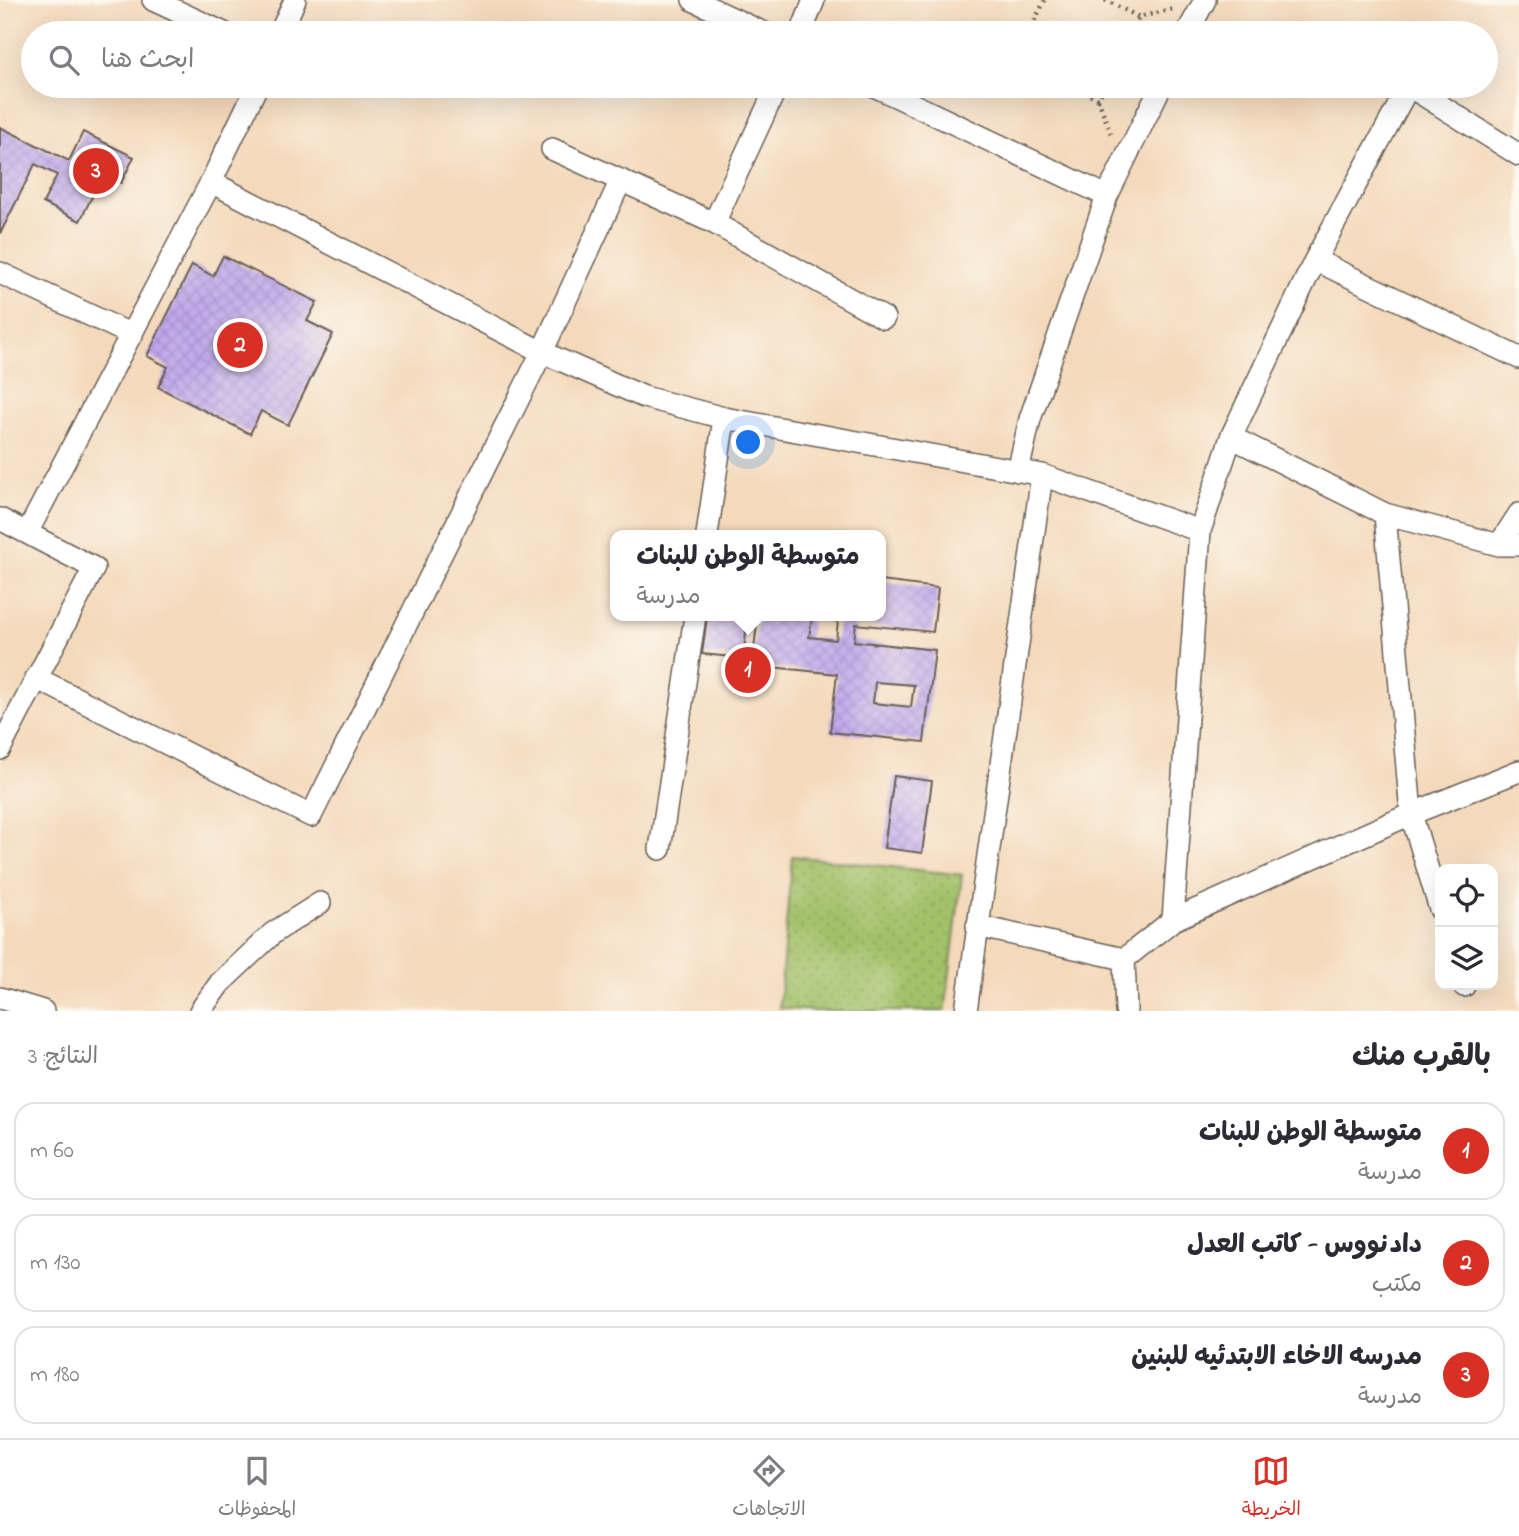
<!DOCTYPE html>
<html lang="ar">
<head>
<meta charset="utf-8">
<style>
  body { margin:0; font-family:"Indie Flower","Playpen Sans Arabic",sans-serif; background:#f2f2f3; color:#2b2b33; direction:rtl }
  .controls { position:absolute; right:21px; bottom:21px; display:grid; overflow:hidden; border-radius:14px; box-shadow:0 7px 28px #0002 }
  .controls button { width:63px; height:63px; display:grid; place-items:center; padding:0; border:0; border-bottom:2px solid #e1e1e2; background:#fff; color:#2b2b33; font:35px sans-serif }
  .you { position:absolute; left:749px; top:443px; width:24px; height:24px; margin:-18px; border:5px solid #fff; border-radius:50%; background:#1a73e8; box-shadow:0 0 0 10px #1a73e833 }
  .badge { display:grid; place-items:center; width:46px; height:46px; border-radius:50%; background:#d93025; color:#fff; font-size:23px; font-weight:700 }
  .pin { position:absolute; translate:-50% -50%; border:4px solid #fff; box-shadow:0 2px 7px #0006 }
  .popup { position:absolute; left:610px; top:530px; width:276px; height:91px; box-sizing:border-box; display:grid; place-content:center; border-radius:14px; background:#fff; filter:drop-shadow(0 2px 5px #0005); font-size:23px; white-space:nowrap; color:#7c7c81 }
  .popup b { font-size:26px; color:#2b2b33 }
  .popup::after { content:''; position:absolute; left:50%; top:100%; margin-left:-14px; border:14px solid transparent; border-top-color:#fff }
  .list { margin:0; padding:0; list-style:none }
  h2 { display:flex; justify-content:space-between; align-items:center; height:91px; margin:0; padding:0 28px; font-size:30px }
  h2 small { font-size:23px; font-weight:400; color:#7c7c81 }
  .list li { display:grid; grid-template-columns:46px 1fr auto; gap:21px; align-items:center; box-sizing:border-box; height:98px; margin:0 14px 14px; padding:0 14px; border:2px solid #e1e1e2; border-radius:21px }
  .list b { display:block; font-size:26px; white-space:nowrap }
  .list p { margin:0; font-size:23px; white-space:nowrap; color:#7c7c81 }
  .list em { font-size:23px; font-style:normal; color:#7c7c81 }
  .icon { flex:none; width:38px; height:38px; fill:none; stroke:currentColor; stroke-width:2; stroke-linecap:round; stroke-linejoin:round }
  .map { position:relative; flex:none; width:1519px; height:1011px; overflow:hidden; direction:ltr }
  .search { position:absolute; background:#fff; box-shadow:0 7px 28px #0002; left:21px; right:21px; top:21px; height:77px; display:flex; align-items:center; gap:18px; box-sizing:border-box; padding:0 24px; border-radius:38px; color:#7c7c81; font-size:26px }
  .sheet { height:427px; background:#fff }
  nav { display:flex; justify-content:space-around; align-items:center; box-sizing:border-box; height:98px; border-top:2px solid #e1e1e2; background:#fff; font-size:19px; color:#7c7c81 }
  nav a { display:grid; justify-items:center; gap:4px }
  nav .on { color:#d93025 }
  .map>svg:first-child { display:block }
</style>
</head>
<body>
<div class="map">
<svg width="1519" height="1011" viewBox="0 0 1519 1011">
  <defs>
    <pattern id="grass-dots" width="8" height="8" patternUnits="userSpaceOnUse" patternTransform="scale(1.75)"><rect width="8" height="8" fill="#a2c169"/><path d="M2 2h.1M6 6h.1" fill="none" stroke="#8ba55a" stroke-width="1.8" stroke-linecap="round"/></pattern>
    <pattern id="building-cross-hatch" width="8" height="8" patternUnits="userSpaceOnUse" patternTransform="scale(1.75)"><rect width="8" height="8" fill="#bfa8ec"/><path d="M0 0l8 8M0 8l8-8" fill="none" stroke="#a490ca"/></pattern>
  </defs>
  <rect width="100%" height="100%" fill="#fbf7ec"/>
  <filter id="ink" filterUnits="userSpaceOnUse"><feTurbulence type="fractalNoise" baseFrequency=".0143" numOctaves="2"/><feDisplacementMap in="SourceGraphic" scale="14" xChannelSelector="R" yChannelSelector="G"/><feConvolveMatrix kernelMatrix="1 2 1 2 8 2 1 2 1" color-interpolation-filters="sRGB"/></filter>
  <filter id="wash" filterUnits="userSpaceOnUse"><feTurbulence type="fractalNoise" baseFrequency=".00686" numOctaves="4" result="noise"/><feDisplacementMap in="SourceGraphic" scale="28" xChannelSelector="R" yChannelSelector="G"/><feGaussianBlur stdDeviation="1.57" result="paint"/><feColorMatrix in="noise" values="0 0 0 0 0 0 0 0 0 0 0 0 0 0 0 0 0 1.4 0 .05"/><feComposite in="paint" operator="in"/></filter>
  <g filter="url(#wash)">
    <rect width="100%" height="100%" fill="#f4d9bb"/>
    <!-- grass -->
    <path fill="url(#grass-dots)" stroke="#5f6e42" stroke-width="2" d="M792,856L962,875L945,1011H814L779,1008Z"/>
    <g id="blocks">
      <!-- building -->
      <path fill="url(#building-cross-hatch)" fill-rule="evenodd" d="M0,127L69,161L83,132L134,157L121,183L103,174L80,221L43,203L57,175L35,164L0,234Z
        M223,256L317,302L307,321L333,334L288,425L261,411L250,434L158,387L168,367L147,356L192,265L213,276Z
        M881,581L938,588L933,632L856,624L854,641L935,650L924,742L830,732L837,674L752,665L758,616H881ZM812,618L838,621L836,640L809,637ZM875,682L914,685L911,707L873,703Z
        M707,616H748L743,658L702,654Z
        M894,776L932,781L922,853L884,848Z"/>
    </g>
  </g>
  <g filter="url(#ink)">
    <use href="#blocks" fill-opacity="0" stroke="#685e54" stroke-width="2"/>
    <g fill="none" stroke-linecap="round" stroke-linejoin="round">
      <!-- minor casing -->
      <g stroke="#685e54" stroke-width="24">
        <path id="minor" d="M153,0L224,33
          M693,0L764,33
          M280,33L295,0
          M801,33L814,0
          M1187,33L1205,0
          M874,86L1107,196
          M552,149L714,223L884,318
          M1519,155L1409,86L1315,260L1231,437L1385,514L1499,545H1519
          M211,182L542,352L644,397L724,418L1042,475L1200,531L1231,437
          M714,223L777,86
          M1315,260L1519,358
          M0,273L132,335
          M1018,471L1030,419L1107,196L1161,86
          M1385,514L1411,814L1440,909
          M0,519L94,568L0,749
          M27,533L211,182L257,86
          M707,535L724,418
          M1499,545L1519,514
          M36,678L311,816L542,352L621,180
          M660,849L695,616
          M1173,920L1200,531
          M977,926L1124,959
          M1463,985L1464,986
          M0,998L43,1011
          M200,1011L220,983L273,933L320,903
          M966,1011L1042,475
          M1126,1011L1124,959L1173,920L1411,814L1519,771"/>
      </g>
      <!-- path -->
      <path stroke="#685e54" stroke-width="4.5" stroke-dasharray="2 5" stroke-linecap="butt" d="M1105,0L1139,17L1173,9
        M1028,33L1045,0
        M1131,33L1139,17
        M1071,86L1098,99L1105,86
        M1098,99L1111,134"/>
      <!-- minor -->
      <use href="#minor" stroke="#fff" stroke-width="21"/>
    </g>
  </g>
</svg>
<div class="controls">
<button><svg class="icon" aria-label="locate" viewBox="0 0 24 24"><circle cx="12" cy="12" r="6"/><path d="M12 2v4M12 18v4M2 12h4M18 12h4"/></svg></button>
<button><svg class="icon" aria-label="layers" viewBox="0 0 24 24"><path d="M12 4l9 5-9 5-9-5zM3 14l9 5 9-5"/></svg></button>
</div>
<div class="you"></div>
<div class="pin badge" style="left:748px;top:670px">1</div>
<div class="popup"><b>متوسطة الوطن للبنات</b>مدرسة</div>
<div class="pin badge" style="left:240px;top:345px">2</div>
<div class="pin badge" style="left:96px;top:171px">3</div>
<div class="search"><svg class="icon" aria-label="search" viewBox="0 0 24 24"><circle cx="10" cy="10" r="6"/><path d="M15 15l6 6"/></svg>ابحث هنا</div>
</div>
<section class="sheet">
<h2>بالقرب منك<small>النتائج: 3</small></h2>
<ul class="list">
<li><span class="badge">1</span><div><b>متوسطة الوطن للبنات</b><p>مدرسة</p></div><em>60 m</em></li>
<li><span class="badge">2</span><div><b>دادنووس - کاتب العدل</b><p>مكتب</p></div><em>130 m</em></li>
<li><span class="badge">3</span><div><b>مدرسه الاخاء الابتدئيه للبنين</b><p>مدرسة</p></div><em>180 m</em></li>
</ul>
</section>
<nav>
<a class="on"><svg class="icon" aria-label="map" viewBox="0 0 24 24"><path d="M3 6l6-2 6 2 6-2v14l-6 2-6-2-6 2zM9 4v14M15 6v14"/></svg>الخريطة</a>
<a><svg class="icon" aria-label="directions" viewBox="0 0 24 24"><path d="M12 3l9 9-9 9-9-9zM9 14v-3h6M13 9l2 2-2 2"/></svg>الاتجاهات</a>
<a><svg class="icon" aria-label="saved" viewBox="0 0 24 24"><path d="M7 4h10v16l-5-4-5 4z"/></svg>المحفوظات</a>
</nav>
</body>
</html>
